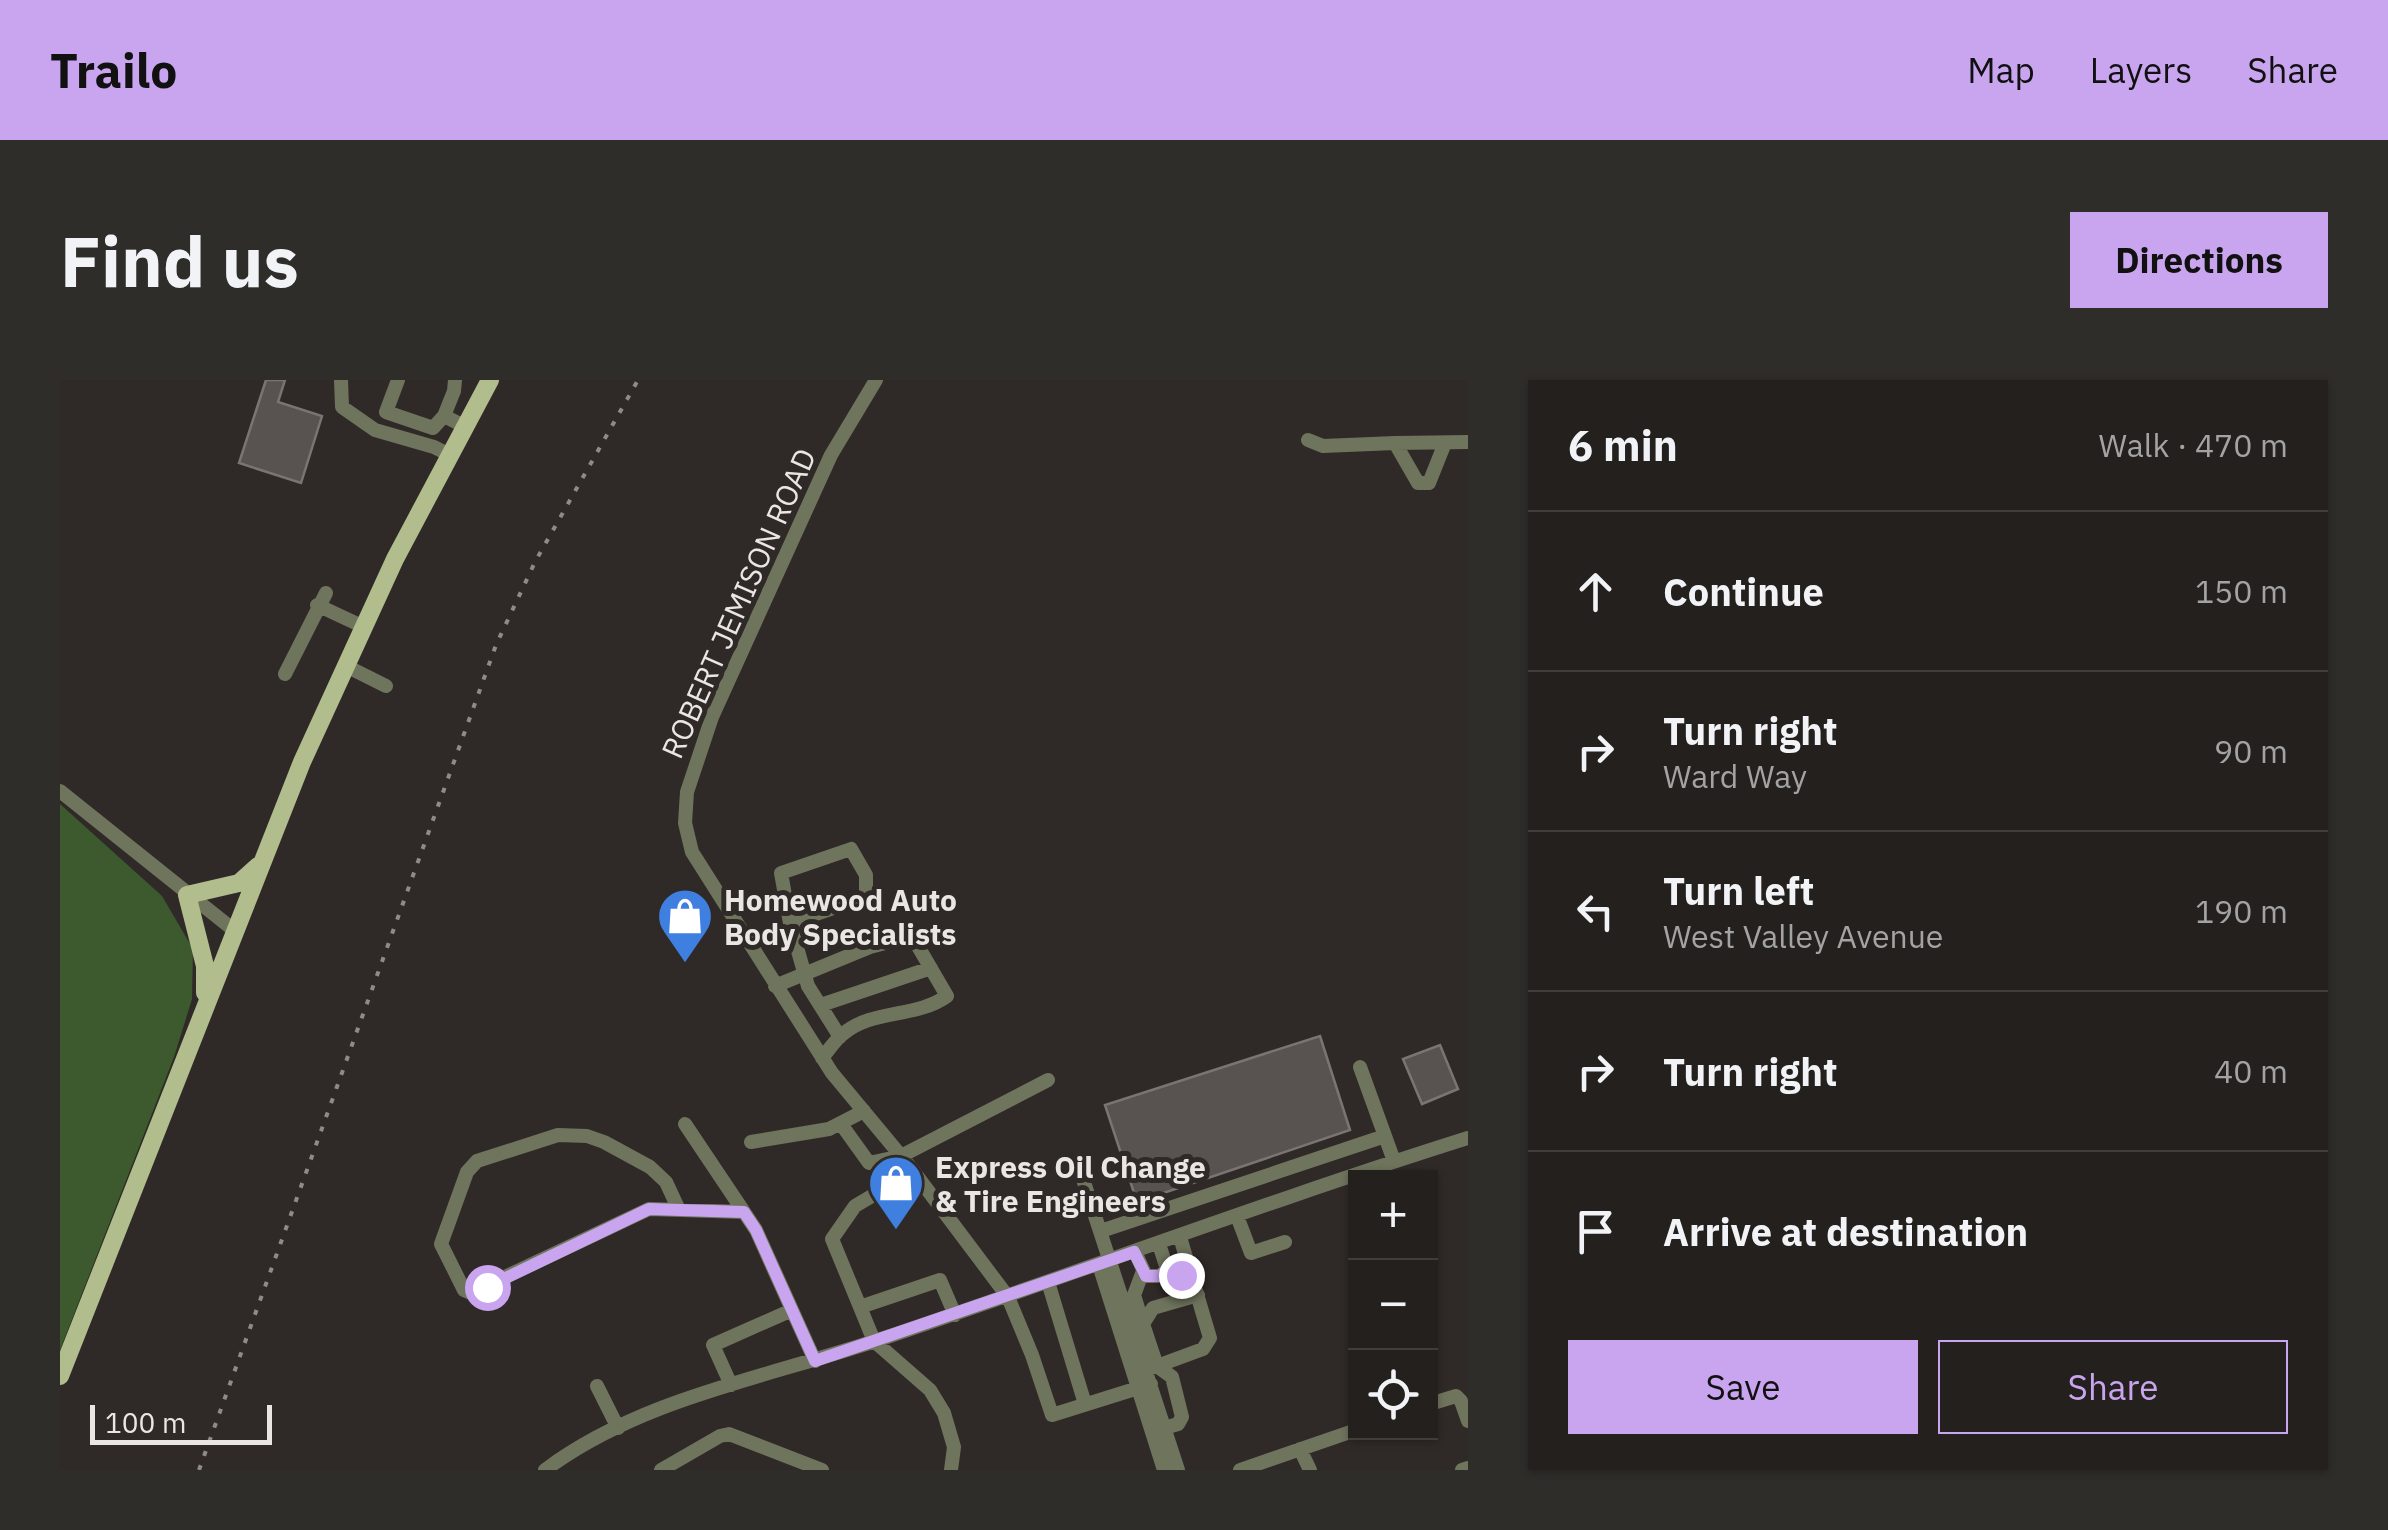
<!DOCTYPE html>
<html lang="en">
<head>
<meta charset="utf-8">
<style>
  body { margin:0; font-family:"IBM Plex Sans",sans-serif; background:#2f2d2a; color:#f1f3f6 }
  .controls { position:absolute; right:30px; bottom:30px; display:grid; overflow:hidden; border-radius:0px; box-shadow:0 2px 8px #0004 }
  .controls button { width:90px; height:90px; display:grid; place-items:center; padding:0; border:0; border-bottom:2px solid #403e3b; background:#23201d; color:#f1f3f6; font:50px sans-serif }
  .scale { position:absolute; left:30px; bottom:25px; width:182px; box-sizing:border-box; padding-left:10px; border:5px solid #e9e6e4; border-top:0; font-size:28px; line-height:35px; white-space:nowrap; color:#e9e6e4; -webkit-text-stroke:8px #2f2a27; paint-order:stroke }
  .stop { position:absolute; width:30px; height:30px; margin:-22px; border:8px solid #c8a5ee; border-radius:50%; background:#fff }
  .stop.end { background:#c8a5ee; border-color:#fff; box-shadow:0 2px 10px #0008 }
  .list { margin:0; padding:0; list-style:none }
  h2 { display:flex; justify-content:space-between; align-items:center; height:130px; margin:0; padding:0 40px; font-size:42px }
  h2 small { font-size:32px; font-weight:400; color:#a3a3a4 }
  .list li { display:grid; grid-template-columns:65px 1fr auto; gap:30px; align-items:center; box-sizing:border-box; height:160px; padding:0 40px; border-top:2px solid #403e3b }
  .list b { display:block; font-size:38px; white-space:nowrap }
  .list p { margin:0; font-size:32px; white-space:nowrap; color:#a3a3a4 }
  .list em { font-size:32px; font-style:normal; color:#a3a3a4 }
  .actions { display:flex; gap:20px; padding:30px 40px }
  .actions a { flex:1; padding:22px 0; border:2px solid #c8a5ee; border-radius:0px; text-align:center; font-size:35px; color:#c8a5ee }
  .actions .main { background:#c8a5ee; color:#111 }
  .icon { flex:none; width:55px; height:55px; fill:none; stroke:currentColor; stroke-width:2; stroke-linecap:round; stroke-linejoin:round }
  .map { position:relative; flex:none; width:1408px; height:1090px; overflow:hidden; border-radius:0px }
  header { display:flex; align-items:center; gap:60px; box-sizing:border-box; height:140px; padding:0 50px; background:#c8a5ee; color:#111 }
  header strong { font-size:48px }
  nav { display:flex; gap:55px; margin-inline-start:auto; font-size:35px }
  .intro { display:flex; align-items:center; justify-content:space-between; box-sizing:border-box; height:240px; padding:0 60px }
  h1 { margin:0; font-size:70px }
  .button { padding:25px 45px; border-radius:0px; background:#c8a5ee; color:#111; font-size:35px; font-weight:700 }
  main { display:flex; gap:60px; padding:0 60px }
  aside { flex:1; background:#23201d; border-radius:0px; box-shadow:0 2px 8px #0004 }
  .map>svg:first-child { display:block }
</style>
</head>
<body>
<header>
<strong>Trailo</strong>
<nav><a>Map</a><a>Layers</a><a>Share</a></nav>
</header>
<div class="intro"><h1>Find us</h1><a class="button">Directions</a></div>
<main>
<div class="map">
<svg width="1408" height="1090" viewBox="0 0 1408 1090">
  <rect width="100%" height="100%" fill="#2f2a27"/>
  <!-- forest -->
  <path fill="#3c5a2e" d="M0,424L102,516L133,569L132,619L114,677L0,970Z"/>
  <!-- building -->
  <path fill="#585350" stroke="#7a7572" stroke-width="2.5" d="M206,0H225L218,22L262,36L241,103L179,83Z
    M1260,656L1290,750L1077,822L1045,725Z
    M1380,665L1398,709L1362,724L1343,679Z"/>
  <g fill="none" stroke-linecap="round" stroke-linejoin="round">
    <!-- minor -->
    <path stroke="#6f745d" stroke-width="14" d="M281,0L282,27L315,50L374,67L390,75
      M338,0L326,32L373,48L384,36L406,47
      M816,0L771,75L652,337L627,412L625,443L632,472L772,693L851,788L948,917L972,975L992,1035L1091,1004
      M384,36L394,11L395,0
      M1248,60L1263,66L1335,63L1358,103H1369L1385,63
      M1335,63L1408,62
      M257,225L304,247
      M286,286L326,306
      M225,294L266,213
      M0,411L175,551
      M730,543L721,493L791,469L806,495V517L730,543L748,606L780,657
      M715,606L810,567L852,556L887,616C857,638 812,629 783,654C775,660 769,670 762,678
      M761,625L871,588
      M1300,687L1334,781
      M625,744L696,850L755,981
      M781,744L809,783L841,776L988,700
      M691,762L769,749L804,731
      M1020,790L1118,1090
      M854,791L795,826L772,859L814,961L870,1010L884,1033L894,1067L891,1090
      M619,830L606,802L590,787L544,762L527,756L498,755L417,781L407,792L381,864L404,910L411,913L589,829L684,832
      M1177,836L1191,873L1225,862
      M1041,851L1325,756
      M1075,872L1086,896H1100L1107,889L1099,864
      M1039,885L1104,1090
      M988,902L1025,1024
      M800,927L880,900L895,935
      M1083,944L1093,928L1138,915
      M1083,944L1074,915L1083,891
      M1074,948L1083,944L1097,986L1088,989
      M1097,986L1143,969L1150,958L1120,857
      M1097,986L1112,997L1122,1037L1118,1044L1098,1050
      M671,1005L653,965L732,930
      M537,1006L558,1048
      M1370,1024L1396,1016L1401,1021L1408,1041
      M1240,1069L1250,1090
      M485,1090C581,1018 709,997 821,959C1017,893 1211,820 1408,758
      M601,1090L660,1056L669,1054L762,1090
      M1180,1090L1296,1050
      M1402,1090L1408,1088"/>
    <!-- major -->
    <path stroke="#b2bd8d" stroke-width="18" d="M145,613V586L127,515L179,503L198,486
      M0,996L242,382L335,179L430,0"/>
    <!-- rail -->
    <path stroke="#8f8b89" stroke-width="4" stroke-dasharray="5 10" stroke-linecap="butt" d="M139,1090L436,265L475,182L578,0"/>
  </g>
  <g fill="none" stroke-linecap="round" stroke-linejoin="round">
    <!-- route -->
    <path stroke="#c8a5ee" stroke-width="12" d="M427,907L589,829L684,832L696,850L755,981L1074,872L1086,896H1100L1107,889L1121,895"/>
  </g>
  <!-- icons -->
  <defs>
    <g id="shop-pin" transform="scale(2.875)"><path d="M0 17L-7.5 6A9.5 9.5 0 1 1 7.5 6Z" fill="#3f7fe0" stroke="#2f2a27"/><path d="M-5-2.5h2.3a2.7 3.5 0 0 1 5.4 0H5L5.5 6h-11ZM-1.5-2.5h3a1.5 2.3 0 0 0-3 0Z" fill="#fff"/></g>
  </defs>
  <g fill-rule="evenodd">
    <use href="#shop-pin" x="625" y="536"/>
    <use href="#shop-pin" x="836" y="803"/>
  </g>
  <g text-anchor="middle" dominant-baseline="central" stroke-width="10" stroke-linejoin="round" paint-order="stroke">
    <!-- street labels -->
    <g font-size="30" fill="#e9e6e4" stroke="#2f2a27">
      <text transform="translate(678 223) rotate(-66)">ROBERT JEMISON ROAD</text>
    </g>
    <!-- poi labels -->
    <g font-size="30" font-weight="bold" fill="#e9e6e4" stroke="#2f2a27" text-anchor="start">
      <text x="664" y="519">Homewood Auto<tspan x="664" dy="34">Body Specialists</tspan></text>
      <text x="875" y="786">Express Oil Change<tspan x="875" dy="34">&amp; Tire Engineers</tspan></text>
    </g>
  </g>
</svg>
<div class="controls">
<button>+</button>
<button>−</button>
<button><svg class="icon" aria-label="locate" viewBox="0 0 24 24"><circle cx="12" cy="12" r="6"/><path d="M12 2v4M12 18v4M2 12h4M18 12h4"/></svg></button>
</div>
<div class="scale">100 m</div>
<div class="stop" style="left:427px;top:907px"></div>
<div class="stop end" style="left:1121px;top:895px"></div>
</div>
<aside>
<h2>6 min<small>Walk · 470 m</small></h2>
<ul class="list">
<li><svg class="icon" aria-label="ahead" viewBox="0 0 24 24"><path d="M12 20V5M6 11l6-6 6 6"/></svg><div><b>Continue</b></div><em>150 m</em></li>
<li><svg class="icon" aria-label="right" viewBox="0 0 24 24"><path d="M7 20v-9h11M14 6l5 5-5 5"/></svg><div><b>Turn right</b><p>Ward Way</p></div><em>90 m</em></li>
<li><svg class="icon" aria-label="left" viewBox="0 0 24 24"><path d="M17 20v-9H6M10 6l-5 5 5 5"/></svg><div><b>Turn left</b><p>West Valley Avenue</p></div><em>190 m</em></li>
<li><svg class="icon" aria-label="right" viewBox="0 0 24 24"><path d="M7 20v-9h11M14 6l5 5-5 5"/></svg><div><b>Turn right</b></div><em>40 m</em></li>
<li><svg class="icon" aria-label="arrive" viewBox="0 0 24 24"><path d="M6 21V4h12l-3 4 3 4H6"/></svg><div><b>Arrive at destination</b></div></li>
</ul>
<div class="actions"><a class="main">Save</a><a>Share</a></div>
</aside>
</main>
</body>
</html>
